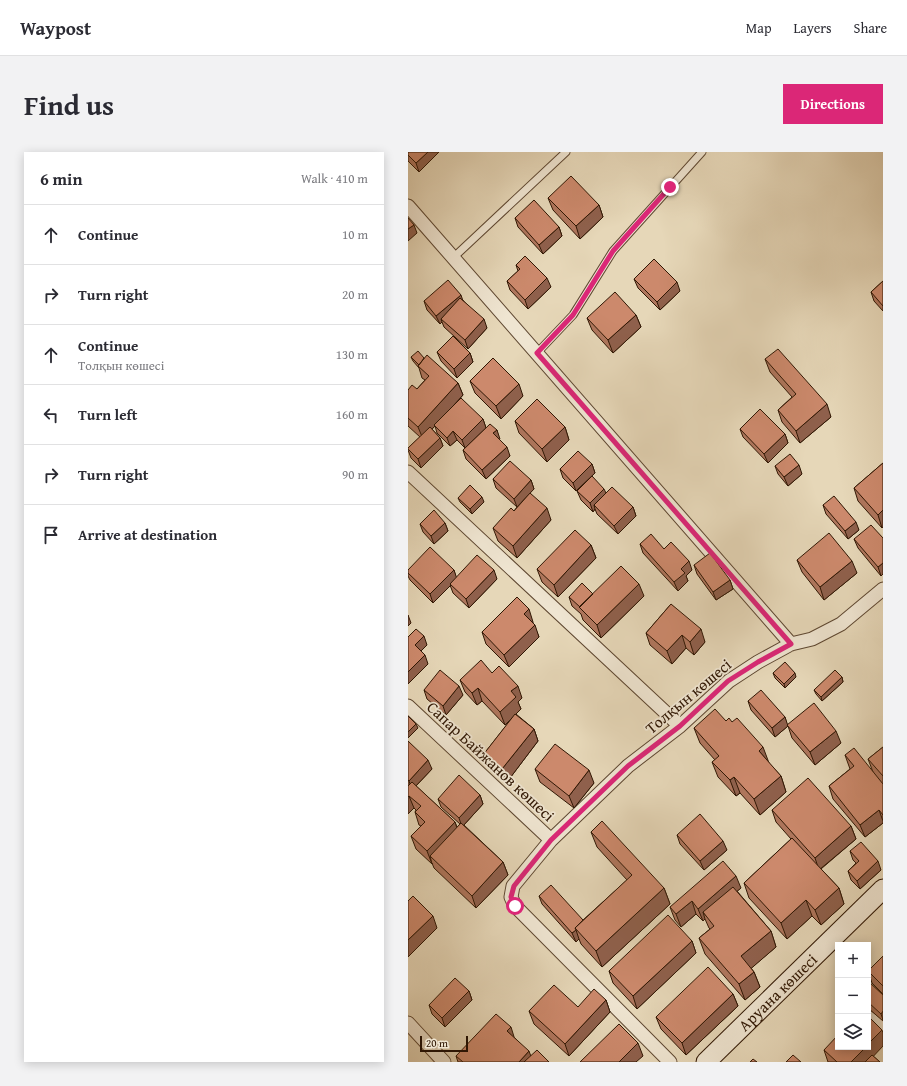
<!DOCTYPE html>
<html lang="en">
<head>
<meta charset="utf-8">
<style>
  body { margin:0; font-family:"Gentium Book Plus",serif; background:#f2f2f3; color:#2b2b33 }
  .controls { position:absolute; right:12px; bottom:12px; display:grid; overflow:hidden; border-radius:0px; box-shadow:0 2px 10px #0003 }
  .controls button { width:36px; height:36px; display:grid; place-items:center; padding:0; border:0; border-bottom:1px solid #e1e1e2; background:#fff; color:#2b2b33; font:20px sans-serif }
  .scale { position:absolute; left:12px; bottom:10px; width:48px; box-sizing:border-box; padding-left:4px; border:2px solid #301704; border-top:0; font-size:11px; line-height:14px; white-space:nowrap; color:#301704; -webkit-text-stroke:3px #efe5d1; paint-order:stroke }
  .stop { position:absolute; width:12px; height:12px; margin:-9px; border:3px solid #db2777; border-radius:50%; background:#fff }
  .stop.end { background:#db2777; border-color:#fff; box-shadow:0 1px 4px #0008 }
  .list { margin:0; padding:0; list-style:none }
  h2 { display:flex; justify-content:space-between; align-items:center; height:52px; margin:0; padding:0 16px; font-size:17px }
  h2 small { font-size:13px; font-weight:400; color:#7c7c81 }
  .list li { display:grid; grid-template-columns:26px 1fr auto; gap:12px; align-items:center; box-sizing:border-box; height:60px; padding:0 16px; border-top:1px solid #e1e1e2 }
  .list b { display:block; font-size:15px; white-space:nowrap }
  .list p { margin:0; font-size:13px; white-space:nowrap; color:#7c7c81 }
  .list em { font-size:13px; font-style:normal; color:#7c7c81 }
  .icon { flex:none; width:22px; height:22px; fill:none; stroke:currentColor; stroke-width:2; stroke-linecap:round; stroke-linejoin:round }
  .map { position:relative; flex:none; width:475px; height:910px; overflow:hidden; border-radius:0px }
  header { display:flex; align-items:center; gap:24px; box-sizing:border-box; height:56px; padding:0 20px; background:#fff; border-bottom:1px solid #e1e1e2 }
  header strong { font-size:19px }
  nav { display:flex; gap:22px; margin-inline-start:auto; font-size:14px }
  .intro { display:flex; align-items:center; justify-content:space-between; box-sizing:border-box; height:96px; padding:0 24px }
  h1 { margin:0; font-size:28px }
  .button { padding:10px 18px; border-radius:0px; background:#db2777; color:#fff; font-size:14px; font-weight:700 }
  main { display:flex; gap:24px; padding:0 24px }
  aside { flex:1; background:#fff; border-radius:0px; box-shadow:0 2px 10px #0003 }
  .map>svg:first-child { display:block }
</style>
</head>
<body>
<header>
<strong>Waypost</strong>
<nav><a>Map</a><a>Layers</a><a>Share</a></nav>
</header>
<div class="intro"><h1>Find us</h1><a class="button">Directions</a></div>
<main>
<aside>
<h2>6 min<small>Walk · 410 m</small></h2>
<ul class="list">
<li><svg class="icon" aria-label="ahead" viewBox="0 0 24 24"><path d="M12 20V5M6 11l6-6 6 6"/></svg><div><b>Continue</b></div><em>10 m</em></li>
<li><svg class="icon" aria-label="right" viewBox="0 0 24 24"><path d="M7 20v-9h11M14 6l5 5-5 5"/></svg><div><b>Turn right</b></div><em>20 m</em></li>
<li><svg class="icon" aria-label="ahead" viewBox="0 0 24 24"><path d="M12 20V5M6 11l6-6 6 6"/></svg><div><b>Continue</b><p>Толқын көшесі</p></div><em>130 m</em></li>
<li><svg class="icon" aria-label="left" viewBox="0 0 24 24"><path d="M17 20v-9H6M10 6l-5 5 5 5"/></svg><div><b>Turn left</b></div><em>160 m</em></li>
<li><svg class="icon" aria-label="right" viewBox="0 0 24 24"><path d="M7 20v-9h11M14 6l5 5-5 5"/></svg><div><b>Turn right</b></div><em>90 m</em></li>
<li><svg class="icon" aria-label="arrive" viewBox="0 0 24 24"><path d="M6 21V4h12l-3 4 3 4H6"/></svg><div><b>Arrive at destination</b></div></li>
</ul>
</aside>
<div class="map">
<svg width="475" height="910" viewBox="0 0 475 910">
  <rect width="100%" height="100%" fill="#e6d7b8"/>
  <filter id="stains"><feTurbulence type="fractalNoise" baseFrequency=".005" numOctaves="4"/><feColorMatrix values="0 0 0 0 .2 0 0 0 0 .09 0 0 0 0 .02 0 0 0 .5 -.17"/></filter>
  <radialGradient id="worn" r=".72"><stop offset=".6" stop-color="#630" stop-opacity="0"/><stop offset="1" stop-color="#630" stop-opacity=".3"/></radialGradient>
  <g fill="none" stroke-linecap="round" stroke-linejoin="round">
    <!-- lane casing -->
    <g stroke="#5e4731" stroke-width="9">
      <path id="lane" d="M46,105L158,0
        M129,201L165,163L205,99L294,0"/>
    </g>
    <!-- street casing -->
    <g stroke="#5e4731" stroke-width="15">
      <path id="street" d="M0,54L383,492
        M0,320L272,574
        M0,554L143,688
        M460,865L475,877
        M0,871L36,910
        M262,910L107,754L103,745L105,734L143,688L220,614L272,574L321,529L350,510L383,492L404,487L433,472L475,437"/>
    </g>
    <!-- secondary casing -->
    <g stroke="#301704" stroke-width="21">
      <g id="secondary">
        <path id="s1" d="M298,910L475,737"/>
      </g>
    </g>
    <!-- lane -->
    <use href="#lane" stroke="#efe5d1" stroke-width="7"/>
    <!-- street -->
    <use href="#street" stroke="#efe5d1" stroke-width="13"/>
    <!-- secondary -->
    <use href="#secondary" stroke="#efe5d1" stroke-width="19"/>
  </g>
  <!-- wall -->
  <path fill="#af765d" stroke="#301704" d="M0,0H31L11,20L0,9Z
    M140,46L191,53L195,65L172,87L145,58Z
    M107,66L151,75L154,84L135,102L110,75Z
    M108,113L143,135L120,157L102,138L99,129L110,119Z
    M226,127L272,139L252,158L230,136Z
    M475,129V159L466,149L463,140Z
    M54,147L79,176L60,197L36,175L34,170L32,172L19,158L16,149Z
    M228,163L233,175L205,201L184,178L179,166Z
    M29,200L62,201L65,210L49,226L33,209Z
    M3,205L16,206L50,231L55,243L46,253L75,267L78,276L89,278L91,288L102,304L78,327L58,307L55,298L57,296L49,288L42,294L29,281L27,274L24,277L32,286L35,294L13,316L3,306L0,298V296L12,285L0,274V238L9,237L17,228L14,226L11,216L5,209Z
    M357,207L423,265L392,291L374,270L370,258L384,245L362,220Z
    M62,229L115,244L93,267L67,241Z
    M107,269L157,275L161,288L139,310L111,281Z
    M332,277L377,282L380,291L360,311L335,285Z
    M475,311V375L474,376L450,349L446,336Z
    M184,312L187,321L168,339L155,326L152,317Z
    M367,314L394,322L380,334L370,322Z
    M85,327L123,328L126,337L122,341L143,368L109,406L90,389L85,376L106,359L109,355L88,336Z
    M169,339L198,341L225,355L228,364L210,382L189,362L187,357L185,360L173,348Z
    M50,346L76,350L64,362L52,350Z
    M415,353L451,378L440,387L418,362Z
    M37,371L40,379L26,392L15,380L12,372Z
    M475,386L473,424L450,396L446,387Z
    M232,392L256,397L284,418L278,424L280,429L270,439L235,401Z
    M183,393L188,406L150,445L134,430L129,417Z
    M389,408L449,421L416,448L394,420Z
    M286,413L322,428L325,437L308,448L289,422Z
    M0,418H46L48,426L89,427L61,456L45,441L42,433L25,451L2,428L0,424Z
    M185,442L236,444L193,486L175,468L173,462L164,454L161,445Z
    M263,452L297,490L286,503L278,496L264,512L242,493L238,481Z
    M125,470V471L131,485L101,515L78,492L74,480Z
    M84,521L114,546L110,550L113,557L108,562L126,577L130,589L99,630L80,615L75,603L105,565L97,573L74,549L69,553L57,540L52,528Z
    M365,521L388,525L377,536L367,526Z
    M434,525L435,530L414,549L408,542L406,538Z
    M16,538L55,543L38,563L19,547Z
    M340,549L377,565L379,573L433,591L407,613L384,586L380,574L367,585L343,558Z
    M318,569L361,611L373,624L378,640L352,663L332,641L328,644L310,625L304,610L307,608L292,591L286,576Z
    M0,589L24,617L8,634L47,670L49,675L52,672L33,655L30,647L72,643L75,652L56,673L95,710L100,723L68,756L26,716L24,711V712L8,697L3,684L13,674L11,673L7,660L8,658L6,656L0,662Z
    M475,595V671L457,685L425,647L421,634L442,617L437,603L465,620L460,607Z
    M127,617L186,631L166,656L132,630Z
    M364,658L443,674L448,687L413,717L431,736L436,752L413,773L404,764L379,787L341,746L336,731L383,687L368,670Z
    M183,680L256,736L262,752L194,815L173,792L171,787L168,790L134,752L131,744L175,768L219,728L189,695Z
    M269,683L319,698L296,718L272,692Z
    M442,699L473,718L452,737L443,728L440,719L448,711L445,708Z
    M333,736L329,739L363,779L368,795L343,816L346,820L352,835L337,848L297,802L291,786L302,777L301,776L297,767L295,769L288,762L273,775L267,768L262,755Z
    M284,789L288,801L229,857L205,831L201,819Z
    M475,804V842L464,831L460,819Z
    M460,829L475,843V869L460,856Z
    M61,839L64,848L37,875L24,862L21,853Z
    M325,842L330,854L278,903L253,877L248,865Z
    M198,848L202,860L161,904L126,872L121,859L170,855Z
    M107,886L123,904L141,910H50L48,904Z
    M416,898L465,904L472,910H420Z"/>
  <!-- shaded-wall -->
  <path fill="#8f604c" stroke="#301704" d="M20,0H31L11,20L8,11Z
    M191,53L195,65L172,87L168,74Z
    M6,73L9,81L0,89V77Z
    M151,75L154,84L135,102L131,93Z
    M139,126L143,135L120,157L117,148Z
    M269,130L272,139L252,158L249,150Z
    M53,143L56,152L33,167L34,170L32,172L28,164Z
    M228,163L233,175L205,201L200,188Z
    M76,167L79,176L60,197L57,188Z
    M62,201L65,210L49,226L46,217Z
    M50,231L55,243L27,274L26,273L27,274L15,287L10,275Z
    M111,232L115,244L93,267L88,254Z
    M419,252L423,265L392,291L388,279Z
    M75,267L78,276L57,296L54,288Z
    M157,275L161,288L139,310L134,297Z
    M89,278L92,287L89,290L85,281Z
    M45,279L49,288L42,294L39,286Z
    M377,282L380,291L360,311L356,302Z
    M32,286L35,294L13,316L10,307Z
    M99,295L102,304L78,327L74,318Z
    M184,312L187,321L168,339L165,331Z
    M391,313L394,322L380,334L376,325Z
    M123,328L126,337L109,355L106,347Z
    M196,337L200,345L186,353L187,357L185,360L182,351Z
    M74,345L76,350L64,362L62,357Z
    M225,355L228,364L210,382L206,374Z
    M139,356L143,368L109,406L105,394Z
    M475,358V375L474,376L470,363Z
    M448,370L451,378L440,387L437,379Z
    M37,371L40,379L26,392L23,384Z
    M183,393L188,406L150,445L146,433Z
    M281,409L284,418L278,424L280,429L270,439L266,430L273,417Z
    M444,409L449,421L416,448L412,435Z
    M475,411V422L473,424L470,415Z
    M46,418L49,427L25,451L22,442Z
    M86,418L89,427L61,456L58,447Z
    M322,428L325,437L308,448L305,440Z
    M231,432L236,444L193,486L189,473Z
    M121,457L125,470L121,475L116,462Z
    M0,463L3,471L0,474Z
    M127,473L131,485L101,515L96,503Z
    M293,477L297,490L286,503L282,490Z
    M274,483L278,496L264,512L259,499Z
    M16,484L19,493L10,502L7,493Z
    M17,503L20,512L0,532V520Z
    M387,521L388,525L377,536L376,532Z
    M434,525L435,530L414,549L413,545Z
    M51,534L55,543L38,563L35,554Z
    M110,534L114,546L110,550L113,557L97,573L92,560L103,539Z
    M70,536L74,549L69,553L64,541Z
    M377,565L380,574L367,585L364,576Z
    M8,572L10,576L0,586V580Z
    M126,577L130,589L99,630L94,617Z
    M428,579L433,591L407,613L402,600Z
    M355,595L361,611L351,599Z
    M20,608L24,617L4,638L1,629Z
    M181,618L186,631L166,656L161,644Z
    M373,624L378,640L352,663L346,647Z
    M326,625L332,641L328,644L322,628Z
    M72,643L75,652L54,675L51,666Z
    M1,644L6,656L0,662V645Z
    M471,658L475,669V671L457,685L452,673Z
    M47,670L51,683L22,704L24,712L19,699Z
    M443,674L448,687L411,718L407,706Z
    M315,689L319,698L296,718L292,709Z
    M470,709L473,718L452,737L449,729Z
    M95,710L100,723L68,756L64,744Z
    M328,724L333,736L299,765L295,760L297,767L295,769L290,757Z
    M256,736L262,752L194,815L188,799Z
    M431,736L436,752L413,773L407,758Z
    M398,748L404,764L379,787L373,771Z
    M284,749L288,762L273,775L268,762Z
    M25,764L29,776L0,805V788Z
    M168,778L171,787L168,790L164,781Z
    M363,779L368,795L339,820L333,804Z
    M284,789L288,801L229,857L225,844Z
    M346,820L352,835L337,848L331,832Z
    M61,839L64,848L37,875L34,866Z
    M325,842L330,854L278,903L274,891Z
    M198,848L202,860L161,904L157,892Z
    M475,859V868L473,862Z
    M103,875L107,888L99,879Z
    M474,878L475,881V894L460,910H443L458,895H460V892Z
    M230,891L235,904L228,910H211Z
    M121,899L125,910H111Z"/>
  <!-- building -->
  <path fill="#cc896c" stroke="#301704" d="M0,0H20L8,11L0,3Z
    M163,24L191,53L168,74L140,46Z
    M126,48L151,75L131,93L107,66Z
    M0,66L6,73L0,77Z
    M117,104L139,126L117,148L99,129L112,117L108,113Z
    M246,107L269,130L249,150L226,127Z
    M40,128L53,143L28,164L16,149Z
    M475,129V154L463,140Z
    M207,140L228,163L200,188L179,166Z
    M52,146L76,167L57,188L33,167Z
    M45,184L62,201L46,217L29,200Z
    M370,197L419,252L388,279L370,258L388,242L357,207Z
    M10,199L16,206L11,213L3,205Z
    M19,203L50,231L10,275L0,266V238L4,233L9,237L21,224L10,214Z
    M85,206L111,232L88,254L62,229Z
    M53,246L75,267L54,288L45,279L39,286L26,273Z
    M129,247L157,275L134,297L107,269Z
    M352,257L377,282L356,302L332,277Z
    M82,272L89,278L85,281L99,295L74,318L55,298Z
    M22,275L32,286L10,307L0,297V296Z
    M170,299L184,312L165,331L152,317Z
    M382,302L391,313L376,325L367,314Z
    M102,309L123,328L106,347L85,327Z
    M475,311V358L470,363L446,336Z
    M184,324L196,337L182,351L169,339Z
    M62,333L74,345L62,357L50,346Z
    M204,335L225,355L206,374L186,353Z
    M122,341L139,356L105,394L85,376L103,356L106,359Z
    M426,344L448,370L437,379L415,353Z
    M26,358L37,371L23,384L12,372Z
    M463,373L475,386V411L470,415L446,387Z
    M167,378L183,393L146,433L129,417Z
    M421,381L444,409L412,435L389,408Z
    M243,382L256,397L263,390L281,409L273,417L277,421L266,430L232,392Z
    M22,395L46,418L22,442L0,421V418Z
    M302,401L322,428L305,440L286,413Z
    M69,403L86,418L58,447L42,432Z
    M213,414L231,432L189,473L171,455Z
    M174,431L185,442L172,455L161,445Z
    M109,445L121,457L116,462L127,473L96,503L74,480Z
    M263,452L293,477L282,490L274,483L259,499L238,481Z
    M8,477L16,484L7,493L17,503L0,520V485Z
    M73,508L84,521L91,514L110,534L103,539L108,545L92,560L70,536L64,541L52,528Z
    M377,510L387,521L376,532L365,521Z
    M32,518L51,534L35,554L16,538Z
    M427,518L434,525L413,545L406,538Z
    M353,538L377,565L364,576L340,549Z
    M406,551L428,579L402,600L379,573Z
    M307,557L318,569L321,566L324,570L329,566L355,595L351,599L373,624L346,647L326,625L322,628L304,610L311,604L286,576Z
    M107,562L126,577L94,617L75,603Z
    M0,564L8,572L0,580Z
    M0,589L20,608L1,629L0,628Z
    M147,592L181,618L161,644L127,617Z
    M475,595V624L460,607Z
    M446,596L475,632V663L471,658L452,673L421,634L446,614L437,603Z
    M51,623L72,643L51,666L30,647Z
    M400,626L443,674L407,706L364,658Z
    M4,630L47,670L19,699L3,684L17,670L7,660L13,654L1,644L0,645V634Z
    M292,662L315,689L292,709L269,683Z
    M194,669L256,736L188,799L167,776L224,723L183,680Z
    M53,671L95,710L64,744L22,704Z
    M384,686L431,736L407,758L398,748L373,771L336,731Z
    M453,690L470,709L449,729L440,719L451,709L442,699Z
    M315,709L328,724L290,757L284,749L268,762L262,755Z
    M143,733L175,768L167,776L168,778L164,781L131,744Z
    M325,735L363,779L333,804L346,820L331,832L291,786L306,774L295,760Z
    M5,744L25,764L0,788V749Z
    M260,763L284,789L225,844L201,819Z
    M475,804V834L460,819Z
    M300,815L325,842L274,891L248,865Z
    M47,826L61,839L34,866L21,853Z
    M460,829L475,843V859L473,862L460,850Z
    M146,833L170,855L186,837L198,848L157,892L121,859Z
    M88,862L103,875L99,879L121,899L111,910H55L48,904Z
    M460,864L474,878L460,892Z
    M211,872L230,891L211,910H172Z
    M430,883V895H458L443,910H429L416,898Z
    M129,898L141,910H116Z
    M385,903L393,910H378Z
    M464,903L472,910H457Z
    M345,907L349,910H342Z"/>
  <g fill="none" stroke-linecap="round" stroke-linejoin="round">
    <!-- route -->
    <path stroke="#db2777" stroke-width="5" d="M107,754L103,745L106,734L143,688L220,614L272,574L320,529L350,510L383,492L129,201L165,163L205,99L262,35"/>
  </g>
  <g text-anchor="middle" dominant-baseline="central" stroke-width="3.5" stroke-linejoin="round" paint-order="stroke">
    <!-- street labels -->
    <g font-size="16" fill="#301704" stroke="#efe5d1">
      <text transform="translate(280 544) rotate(-40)">Толқын көшесі</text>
      <text transform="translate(83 609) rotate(43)">Сапар Байжанов көшесі</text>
      <text stroke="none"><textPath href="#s1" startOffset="100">Аруана көшесі</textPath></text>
    </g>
  </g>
  <rect width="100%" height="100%" filter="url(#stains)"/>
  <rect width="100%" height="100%" fill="url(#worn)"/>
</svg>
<div class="controls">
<button>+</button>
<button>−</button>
<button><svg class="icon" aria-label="layers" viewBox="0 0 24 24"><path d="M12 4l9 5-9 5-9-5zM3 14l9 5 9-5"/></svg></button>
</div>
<div class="scale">20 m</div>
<div class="stop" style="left:107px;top:754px"></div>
<div class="stop end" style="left:262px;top:35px"></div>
</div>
</main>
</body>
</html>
